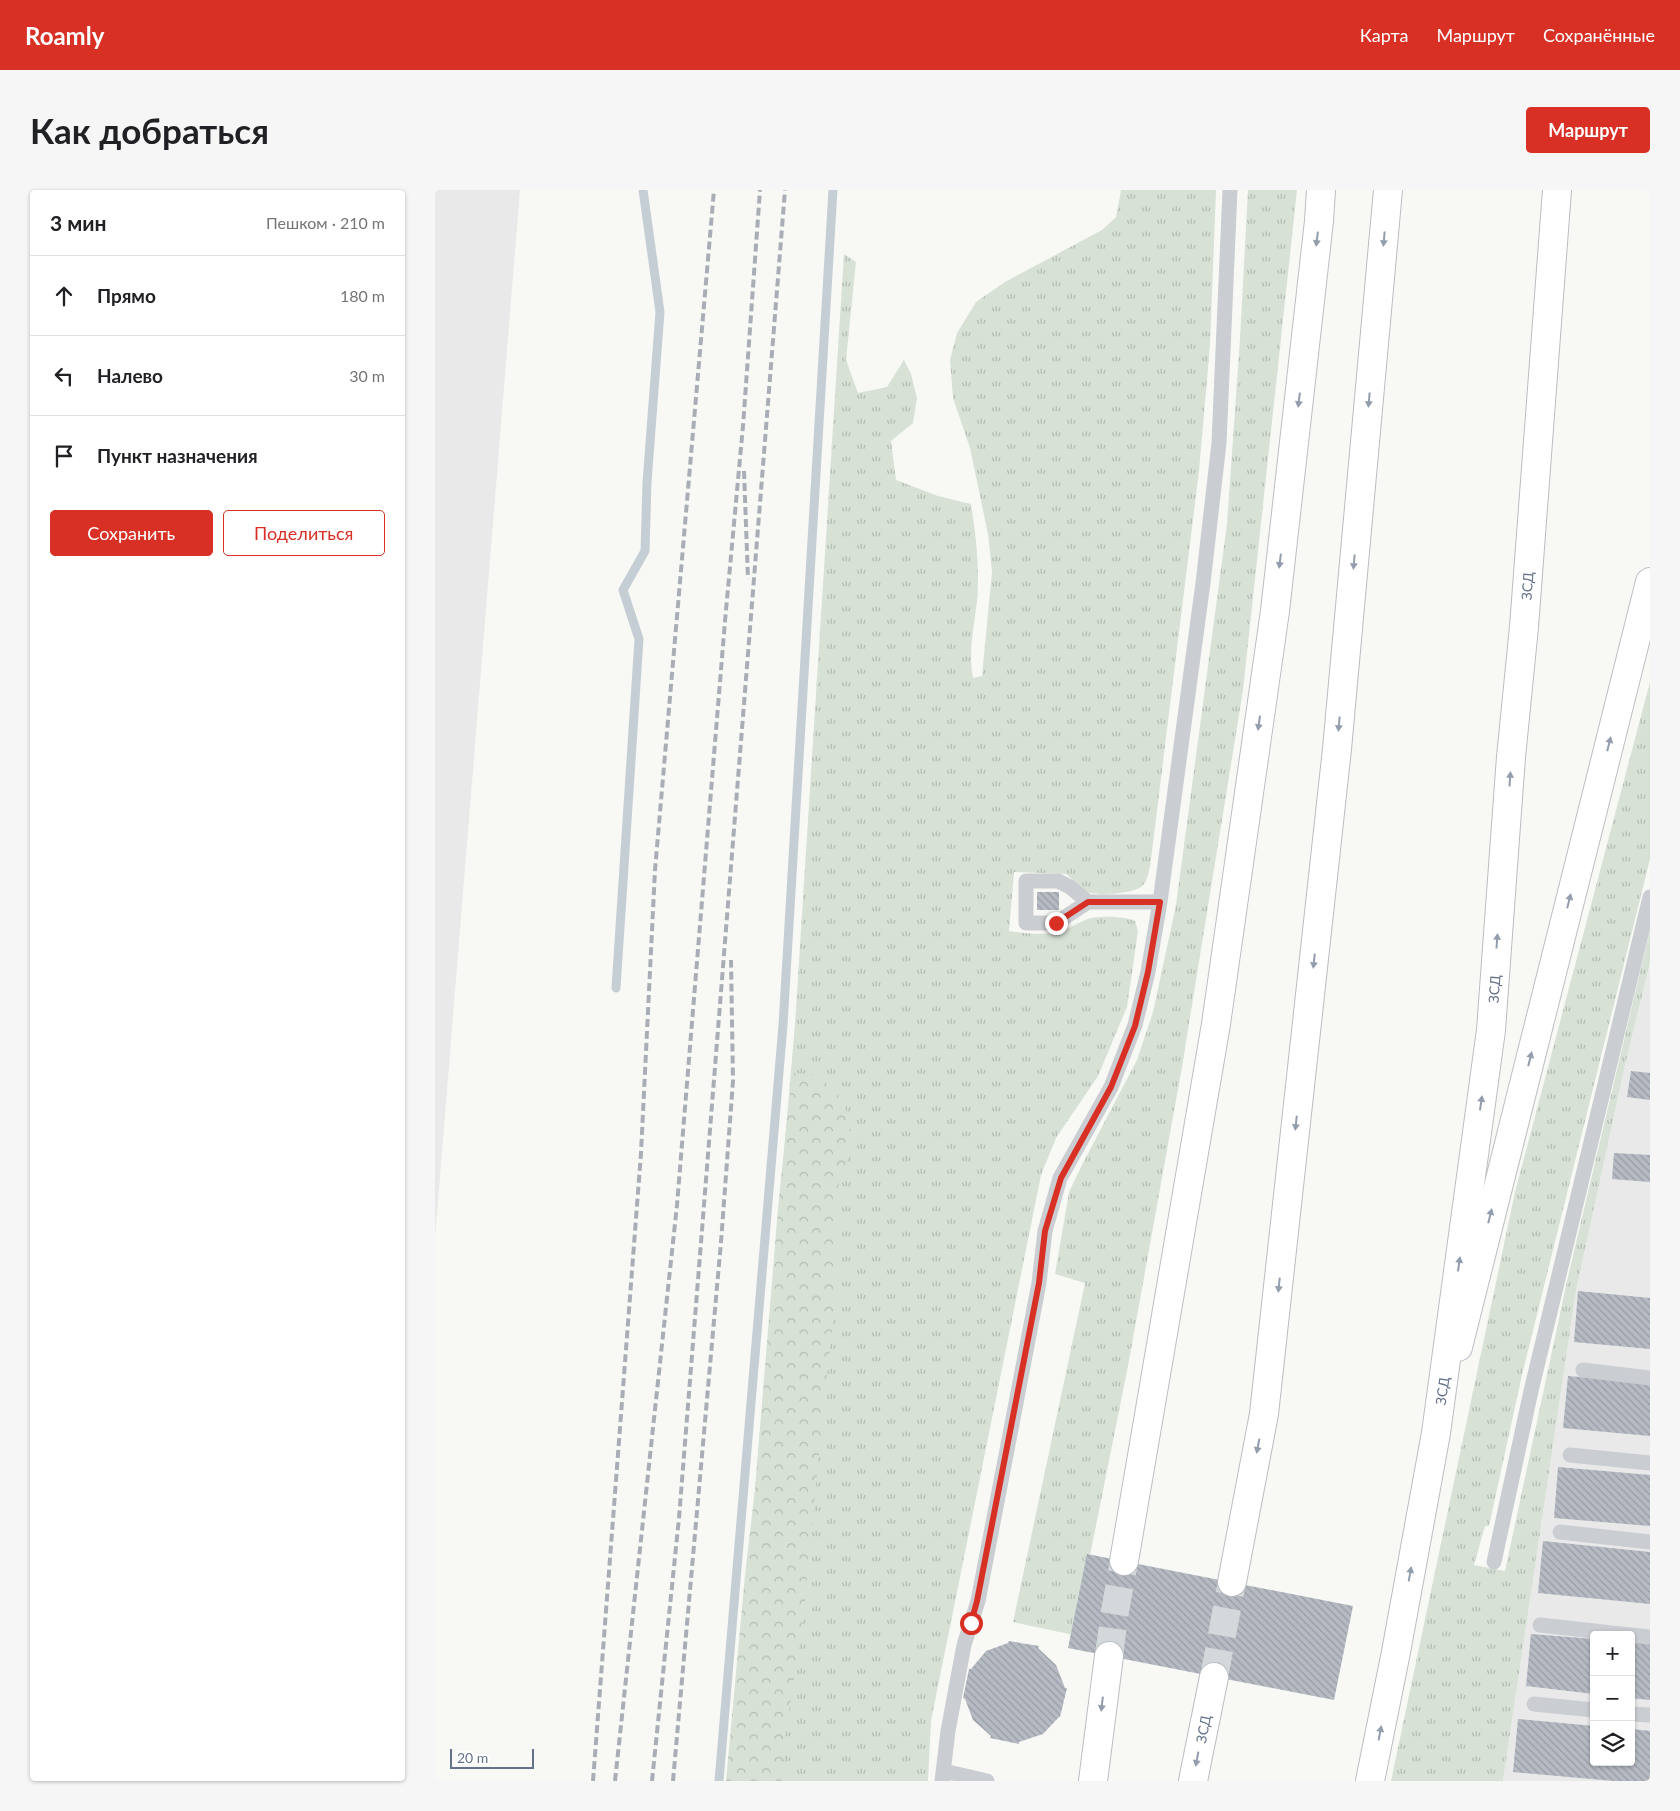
<!DOCTYPE html>
<html lang="ru">
<head>
<meta charset="utf-8">
<style>
  body { margin:0; font-family:Lato,sans-serif; background:#f6f6f6; color:#202124 }
  .controls { position:absolute; right:15px; bottom:15px; display:grid; overflow:hidden; border-radius:5px; box-shadow:0 1px 4px #0004 }
  .controls button { width:45px; height:45px; display:grid; place-items:center; padding:0; border:0; border-bottom:1px solid #e0e0e0; background:#fff; color:#202124; font:25px sans-serif }
  .scale { position:absolute; left:15px; bottom:12px; width:84px; box-sizing:border-box; padding-left:5px; border:2px solid #64738a; border-top:0; font-size:14px; line-height:18px; white-space:nowrap; color:#64738a; -webkit-text-stroke:4px #fff; paint-order:stroke }
  .stop { position:absolute; width:15px; height:15px; margin:-11px; border:4px solid #d93025; border-radius:50%; background:#fff }
  .stop.end { background:#d93025; border-color:#fff; box-shadow:0 1px 5px #0008 }
  .list { margin:0; padding:0; list-style:none }
  h2 { display:flex; justify-content:space-between; align-items:center; height:65px; margin:0; padding:0 20px; font-size:21px }
  h2 small { font-size:16px; font-weight:400; color:#757577 }
  .list li { display:grid; grid-template-columns:32px 1fr auto; gap:15px; align-items:center; box-sizing:border-box; height:80px; padding:0 20px; border-top:1px solid #e0e0e0 }
  .list b { display:block; font-size:19px; white-space:nowrap }
  .list em { font-size:16px; font-style:normal; color:#757577 }
  .actions { display:flex; gap:10px; padding:15px 20px }
  .actions a { flex:1; padding:11px 0; border:1px solid #d93025; border-radius:5px; text-align:center; font-size:18px; color:#d93025 }
  .actions .main { background:#d93025; color:#fff }
  .icon { flex:none; width:28px; height:28px; fill:none; stroke:currentColor; stroke-width:2; stroke-linecap:round; stroke-linejoin:round }
  .map { position:relative; flex:none; width:1215px; height:1591px; overflow:hidden; border-radius:5px }
  header { display:flex; align-items:center; gap:30px; box-sizing:border-box; height:70px; padding:0 25px; background:#d93025; color:#fff }
  header strong { font-size:24px }
  nav { display:flex; gap:28px; margin-inline-start:auto; font-size:18px }
  .intro { display:flex; align-items:center; justify-content:space-between; box-sizing:border-box; height:120px; padding:0 30px }
  h1 { margin:0; font-size:35px }
  .button { padding:12px 22px; border-radius:5px; background:#d93025; color:#fff; font-size:18px; font-weight:700 }
  main { display:flex; gap:30px; padding:0 30px }
  aside { flex:1; background:#fff; border-radius:5px; box-shadow:0 1px 4px #0004 }
  .map>svg:first-child { display:block }
</style>
</head>
<body>
<header>
<strong>Roamly</strong>
<nav><a>Карта</a><a>Маршрут</a><a>Сохранённые</a></nav>
</header>
<div class="intro"><h1>Как добраться</h1><a class="button">Маршрут</a></div>
<main>
<aside>
<h2>3 мин<small>Пешком · 210 m</small></h2>
<ul class="list">
<li><svg class="icon" aria-label="ahead" viewBox="0 0 24 24"><path d="M12 20V5M6 11l6-6 6 6"/></svg><div><b>Прямо</b></div><em>180 m</em></li>
<li><svg class="icon" aria-label="left" viewBox="0 0 24 24"><path d="M17 20v-9H6M10 6l-5 5 5 5"/></svg><div><b>Налево</b></div><em>30 m</em></li>
<li><svg class="icon" aria-label="arrive" viewBox="0 0 24 24"><path d="M6 21V4h12l-3 4 3 4H6"/></svg><div><b>Пункт назначения</b></div></li>
</ul>
<div class="actions"><a class="main">Сохранить</a><a>Поделиться</a></div>
</aside>
<div class="map">
<svg width="1215" height="1591" viewBox="0 0 1215 1591">
  <defs>
    <pattern id="grass-tufts" width="24" height="20" patternUnits="userSpaceOnUse" patternTransform="scale(1.25)"><rect width="24" height="20" fill="#d8e1d6"/><path d="M3 7l-1-3M5 7V3M7 7l1-3M15 17l-1-3M17 17v-4M19 17l1-3" fill="none" stroke="#b3bbb3"/></pattern>
    <pattern id="forest-crowns" width="20" height="18" patternUnits="userSpaceOnUse" patternTransform="scale(1.25)"><rect width="20" height="18" fill="#d8e1d6"/><path d="M2 6a3 3 0 1 1 6 0M12 15a3 3 0 1 1 6 0" fill="none" stroke="#b3bbb3"/></pattern>
    <pattern id="building-back-hatch" width="6" height="6" patternUnits="userSpaceOnUse" patternTransform="scale(1.25)"><rect width="6" height="6" fill="#b5bac3"/><path d="M-1 5l2 2M0 0l6 6M5-1l2 2" fill="none" stroke="#979ca4"/></pattern>
  </defs>
  <rect width="100%" height="100%" fill="#f8f9f5"/>
  <!-- built -->
  <path fill="#e9e9e9" fill-rule="evenodd" d="M0,0H85L0,1048Z
    M1215,774V1591H1068L1141,1101L1190,875ZM1159,1445H1196V1572H1159Z"/>
  <!-- grass -->
  <path fill="url(#grass-tufts)" d="M686,0H781L775,155L764,281L715,677C713,683 713,690 708,695C702,704 661,706 652,702C643,698 638,689 631,684L579,682L574,741C588,743 603,745 617,743C630,741 639,735 650,730C661,725 690,726 700,731L703,741L692,817L663,886L621,948L606,985L496,1531L493,1591H295L360,834L409,64L421,72L411,170L423,203L452,197L469,170L476,184L482,208L478,233L456,251L461,290L503,306L536,314C541,346 545,378 542,411C539,437 533,462 538,488L547,486L557,382L553,344L535,258L518,208L515,170L522,143L541,112L570,92L667,40L681,27Z
    M813,0H862L808,500L747,877L693,1176L639,1445L578,1432L650,1093L620,1084L634,1002L648,973L702,870L718,822L741,715L792,334L805,149Z
    M1215,492V669L1087,1185L1054,1336H1050L1039,1375L1070,1381L1132,1091L1215,740V773L1190,875L1141,1101L1068,1591H956L1080,1002Z"/>
  <!-- forest -->
  <path fill="url(#forest-crowns)" d="M358,883L383,885L409,911L418,951L403,997L401,1043L402,1097L390,1202L369,1422L350,1548L347,1591H291L310,1385L320,1299L343,1018L354,911Z"/>
  <g fill="none" stroke-linecap="round" stroke-linejoin="round">
    <!-- stream -->
    <path stroke="#c6ced5" stroke-width="9" d="M181,798L204,449L188,400L210,361L212,292L225,122L208,0
      M284,1591L348,835L398,0"/>
  </g>
  <!-- building -->
  <path fill="url(#building-back-hatch)" d="M602,702H624V720H602Z
    M1196,881L1215,883V910L1192,907Z
    M1179,963L1215,965V992L1177,989Z
    M1143,1101L1215,1108V1159L1139,1152Z
    M1133,1186L1215,1193V1246L1128,1238Z
    M1123,1277L1215,1285V1336L1119,1328Z
    M1108,1351L1215,1362V1414L1103,1403Z
    M652,1364L918,1416L899,1510L633,1458Z
    M1096,1444L1159,1449V1504L1091,1496Z
    M574,1451L604,1456L603,1458L621,1475L630,1498H632L625,1527H624L608,1544L584,1552V1554L555,1548L556,1546L538,1530L530,1509L528,1508L534,1479H536L551,1461L573,1453Z
    M1196,1452L1215,1454V1510L1196,1508Z
    M1083,1529L1159,1536V1572H1196V1539L1215,1541V1591H1179L1078,1582Z"/>
  <g fill="none" stroke-linecap="round" stroke-linejoin="round">
    <!-- primary-tunnel -->
    <path stroke="#d3d8da" stroke-width="28" stroke-dasharray="28 14" stroke-linecap="butt" d="M674,1466L679,1427L689,1371"/>
    <!-- highway-tunnel -->
    <path stroke="#d3d8da" stroke-width="28" stroke-dasharray="28 14" stroke-linecap="butt" d="M779,1487L797,1392"/>
    <!-- primary casing -->
    <g stroke="#bbbec3" stroke-width="30">
      <path id="primary" d="M1023,1157L1215,392
        M689,1371L781,834L840,421L884,31L886,0
        M658,1591L674,1466"/>
    </g>
    <!-- highway casing -->
    <g stroke="#babdc1" stroke-width="30">
      <path id="highway" d="M797,1392L829,1224L902,559L953,0
        M758,1591L779,1487
        M935,1591L961,1462L1001,1243L1056,840L1076,567L1089,437L1122,0"/>
    </g>
    <!-- lane -->
    <path stroke="#cacdd1" stroke-width="15" d="M653,712L635,697L623,691H591V733H621L653,712H725
      M1148,1180L1215,1188
      M1135,1265L1215,1273
      M1125,1342L1215,1352
      M1059,1372L1096,1201L1215,707
      M1105,1435L1195,1445
      M1196,1445L1215,1447
      M1099,1514L1159,1520
      M1196,1524L1215,1525
      M509,1581L552,1591
      M507,1591L513,1541L529,1455L543,1411L604,1093L610,1041L625,988L676,897L700,835L713,782L725,712L768,393L784,253L795,0"/>
    <!-- primary -->
    <use href="#primary" stroke="#fff" stroke-width="28"/>
    <!-- highway -->
    <use href="#highway" stroke="#fff" stroke-width="28"/>
    <!-- rail -->
    <path stroke="#a9aeb6" stroke-width="4" stroke-dasharray="8 4" stroke-linecap="butt" d="M309,281L313,389
      M158,1591L206,963L220,680L279,0
      M180,1591L242,1015L290,431L308,236L325,0
      M217,1591L244,1328L350,0
      M238,1591L286,1052L298,891L296,770"/>
  </g>
  <!-- one-way arrows -->
  <defs><path id="oneway-solid" d="M-6-.8H1V-3.2L6.5 0L1 3.2V.8H-6Z" transform="scale(1.25)"/></defs>
  <g fill="#929dad">
    <use href="#oneway-solid" transform="translate(882 49) rotate(97)"/>
    <use href="#oneway-solid" transform="translate(949 49) rotate(95)"/>
    <use href="#oneway-solid" transform="translate(864 210) rotate(97)"/>
    <use href="#oneway-solid" transform="translate(934 210) rotate(95)"/>
    <use href="#oneway-solid" transform="translate(845 371) rotate(97)"/>
    <use href="#oneway-solid" transform="translate(919 372) rotate(95)"/>
    <use href="#oneway-solid" transform="translate(824 533) rotate(98)"/>
    <use href="#oneway-solid" transform="translate(904 534) rotate(95)"/>
    <use href="#oneway-solid" transform="translate(1174 554) rotate(-76)"/>
    <use href="#oneway-solid" transform="translate(1075 589) rotate(-86)"/>
    <use href="#oneway-solid" transform="translate(1134 711) rotate(-76)"/>
    <use href="#oneway-solid" transform="translate(1062 751) rotate(-86)"/>
    <use href="#oneway-solid" transform="translate(879 771) rotate(96)"/>
    <use href="#oneway-solid" transform="translate(1095 869) rotate(-76)"/>
    <use href="#oneway-solid" transform="translate(1046 913) rotate(-82)"/>
    <use href="#oneway-solid" transform="translate(861 933) rotate(96)"/>
    <use href="#oneway-solid" transform="translate(1055 1026) rotate(-76)"/>
    <use href="#oneway-solid" transform="translate(1024 1074) rotate(-82)"/>
    <use href="#oneway-solid" transform="translate(844 1095) rotate(96)"/>
    <use href="#oneway-solid" transform="translate(823 1256) rotate(101)"/>
    <use href="#oneway-solid" transform="translate(975 1384) rotate(-80)"/>
    <use href="#oneway-solid" transform="translate(667 1514) rotate(97)"/>
    <use href="#oneway-solid" transform="translate(945 1543) rotate(-79)"/>
    <use href="#oneway-solid" transform="translate(762 1569) rotate(101)"/>
  </g>
  <g fill="none" stroke-linecap="round" stroke-linejoin="round">
    <!-- route -->
    <path stroke="#d93025" stroke-width="6" d="M536,1433L542,1411L604,1093L610,1041L626,988L676,897L700,836L713,782L725,712H653L621,733"/>
  </g>
  <g text-anchor="middle" dominant-baseline="central" stroke-width="5" stroke-linejoin="round" paint-order="stroke">
    <!-- street labels -->
    <g font-size="14" fill="#64738a" stroke="#fff">
      <text transform="translate(1092 396) rotate(-86)">ЗСД</text>
      <text transform="translate(1059 799) rotate(-86)">ЗСД</text>
      <text transform="translate(1007 1201) rotate(-82)">ЗСД</text>
      <text transform="translate(768 1539) rotate(-79)">ЗСД</text>
    </g>
  </g>
</svg>
<div class="controls">
<button>+</button>
<button>−</button>
<button><svg class="icon" aria-label="layers" viewBox="0 0 24 24"><path d="M12 4l9 5-9 5-9-5zM3 14l9 5 9-5"/></svg></button>
</div>
<div class="scale">20 m</div>
<div class="stop" style="left:536px;top:1433px"></div>
<div class="stop end" style="left:621px;top:733px"></div>
</div>
</main>
</body>
</html>
